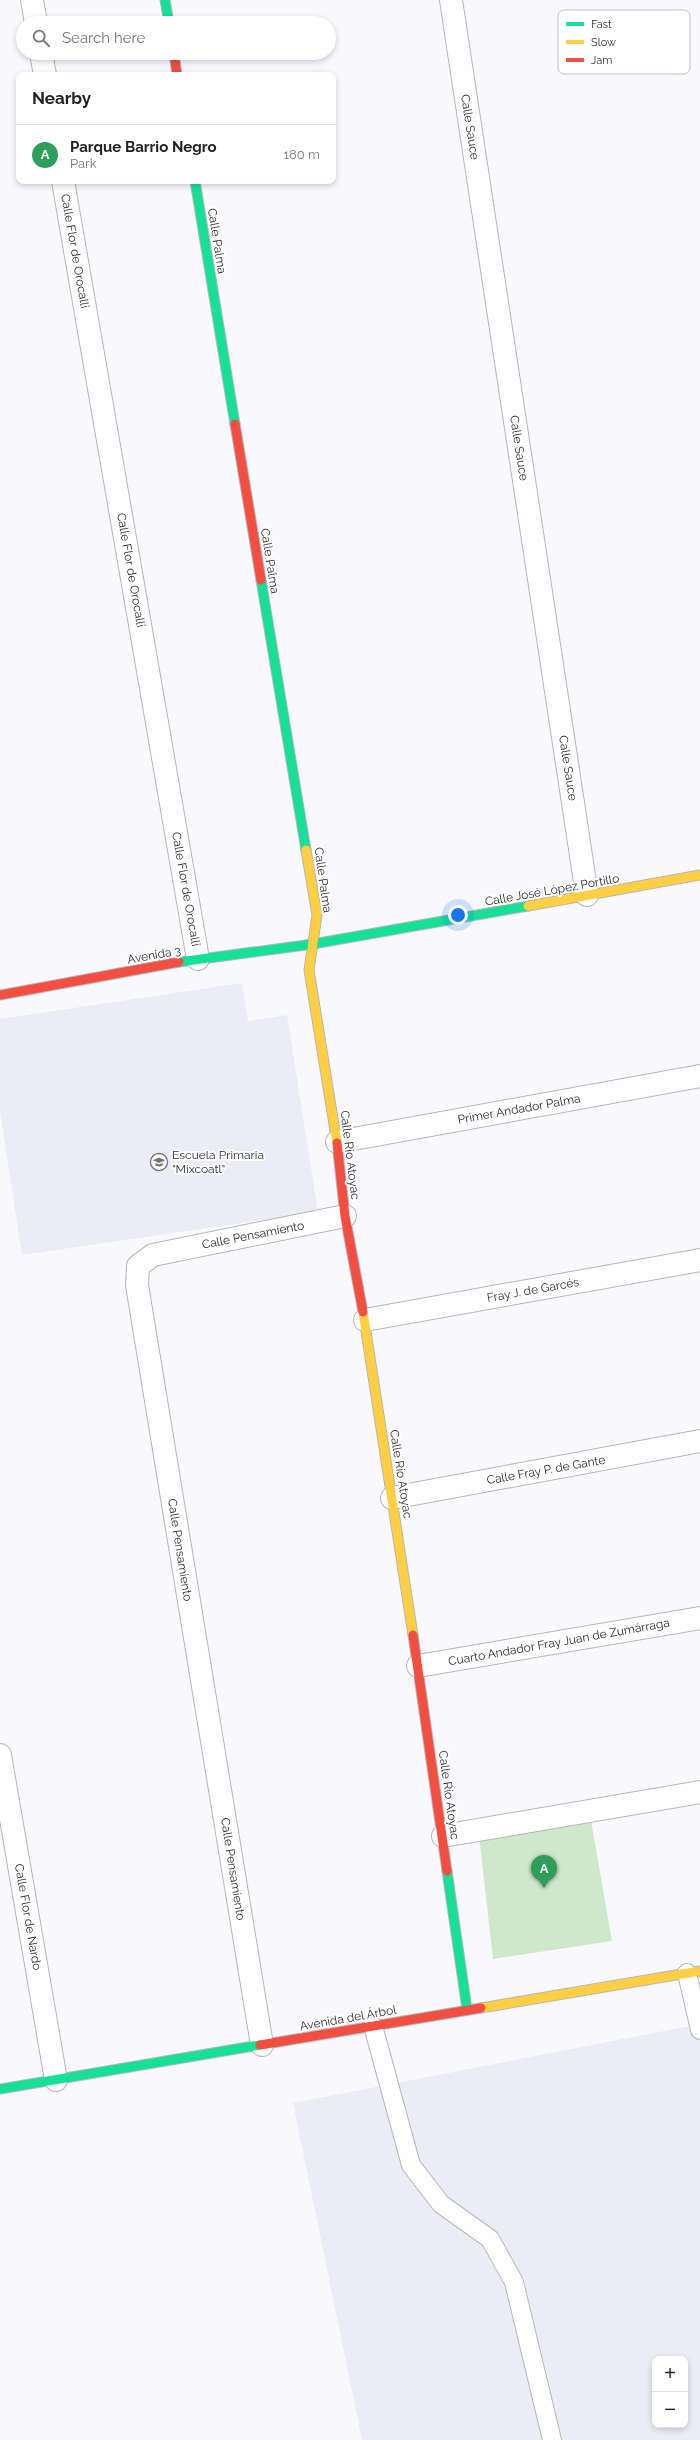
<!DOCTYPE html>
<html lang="en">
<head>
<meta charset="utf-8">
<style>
  body { margin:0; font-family:Raleway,sans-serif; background:#f2f2f2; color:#222 }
  .controls { position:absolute; right:12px; bottom:12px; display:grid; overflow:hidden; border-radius:8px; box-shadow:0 2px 6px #0003 }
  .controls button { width:36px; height:36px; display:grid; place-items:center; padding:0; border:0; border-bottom:1px solid #e0e0e0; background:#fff; color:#222; font:20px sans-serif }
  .you { position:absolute; left:458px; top:915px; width:14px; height:14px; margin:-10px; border:3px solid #fff; border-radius:50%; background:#1a73e8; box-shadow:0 0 0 6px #1a73e833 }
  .badge { display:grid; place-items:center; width:26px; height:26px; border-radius:50%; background:#2563eb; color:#fff; font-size:13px; font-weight:700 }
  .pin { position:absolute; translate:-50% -33px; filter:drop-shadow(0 1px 2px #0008) }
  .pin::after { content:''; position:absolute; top:21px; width:14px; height:12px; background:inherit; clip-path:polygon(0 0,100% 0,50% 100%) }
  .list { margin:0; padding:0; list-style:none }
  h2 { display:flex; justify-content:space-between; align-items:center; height:52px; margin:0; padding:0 16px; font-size:17px }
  h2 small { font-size:13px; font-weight:400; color:#767676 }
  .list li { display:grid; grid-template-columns:26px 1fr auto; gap:12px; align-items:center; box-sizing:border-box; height:60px; padding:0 16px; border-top:1px solid #e0e0e0 }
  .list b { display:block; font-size:15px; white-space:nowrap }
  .list p { margin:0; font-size:13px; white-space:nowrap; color:#767676 }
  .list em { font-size:13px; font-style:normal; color:#767676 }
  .icon { flex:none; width:22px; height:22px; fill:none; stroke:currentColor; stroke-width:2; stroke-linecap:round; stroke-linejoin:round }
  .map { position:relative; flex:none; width:700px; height:2440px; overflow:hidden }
  .search { position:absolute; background:#fff; box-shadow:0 2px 6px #0003; left:16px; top:16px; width:320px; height:44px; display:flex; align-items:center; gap:10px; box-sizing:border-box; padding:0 14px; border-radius:22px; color:#767676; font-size:15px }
  .panel { position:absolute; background:#fff; box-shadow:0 2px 6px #0003; left:16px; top:72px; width:320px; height:112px; border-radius:8px }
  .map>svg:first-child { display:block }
</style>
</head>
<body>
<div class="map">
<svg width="700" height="2440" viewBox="0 0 700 2440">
  <rect width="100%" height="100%" fill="#f9f9fd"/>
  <!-- built -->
  <path fill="#ececf6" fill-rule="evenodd" d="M242,983L248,1021L287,1015L318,1212L22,1255L0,1111V1019Z
    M700,2024V2440H362L293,2103ZM655,2359H685V2425H655Z"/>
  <!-- green -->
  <path fill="#cde8ca" d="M590,1815L612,1941L493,1959L479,1835Z"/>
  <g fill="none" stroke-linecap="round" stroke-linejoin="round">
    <!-- lane casing -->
    <g stroke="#b6b6b9" stroke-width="20">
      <path id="lane" d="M687,1973L700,2030
        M373,2026L411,2165L441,2204L490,2239L514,2282L552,2440"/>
    </g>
    <!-- street casing -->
    <g stroke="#b6b6b9" stroke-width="24">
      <path id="street" d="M32,0L36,23
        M451,0L587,895
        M41,53L45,75
        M63,181L198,959
        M337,1142L700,1076
        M365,1320L700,1260
        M392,1498L700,1441
        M418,1666L700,1618
        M0,1755L56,2080
        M443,1836L700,1792
        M262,2045L137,1285L138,1266L153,1255L345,1216"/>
    </g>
    <!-- fast casing -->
    <g stroke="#b6b6b9" stroke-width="11">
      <path id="fast" d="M165,0L169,23
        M195,181L235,424
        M261,580L306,850
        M179,962L313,944L528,906
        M447,1871L467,2009
        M0,2089L260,2045"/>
    </g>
    <!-- slow casing -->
    <g stroke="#b6b6b9" stroke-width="11">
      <path id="slow" d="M306,850L317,915L309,970L337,1143
        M528,906L700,875
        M363,1312L413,1635
        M481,2008L700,1971"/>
    </g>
    <!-- jam casing -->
    <g stroke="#b6b6b9" stroke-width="11">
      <path id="jam" d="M174,53L177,75
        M235,424L261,580
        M0,995L179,962
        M337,1143L345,1216L363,1312
        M413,1635L447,1871
        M260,2045L481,2008"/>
    </g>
    <!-- lane -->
    <use href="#lane" stroke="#fefeff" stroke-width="18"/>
    <!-- street -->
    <use href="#street" stroke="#fefeff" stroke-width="22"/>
    <!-- fast -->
    <use href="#fast" stroke="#16e098" stroke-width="9"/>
    <!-- slow -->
    <use href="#slow" stroke="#ffcf43" stroke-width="9"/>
    <!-- jam -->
    <use href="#jam" stroke="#f24e42" stroke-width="9"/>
  </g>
  <!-- icons -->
  <defs>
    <g id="school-ring" transform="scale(0.9)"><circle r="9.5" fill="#fff" stroke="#757578" stroke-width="1.5"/><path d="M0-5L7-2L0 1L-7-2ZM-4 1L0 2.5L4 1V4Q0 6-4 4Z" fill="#757578"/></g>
  </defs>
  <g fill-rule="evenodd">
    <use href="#school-ring" x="159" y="1162"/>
  </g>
  <g text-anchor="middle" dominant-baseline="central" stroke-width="4" stroke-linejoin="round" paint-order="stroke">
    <!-- street labels -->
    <g font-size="12" fill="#2e2e30" stroke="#fff">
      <text transform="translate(470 127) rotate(81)">Calle Sauce</text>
      <text transform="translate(217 241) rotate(81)">Calle Palma</text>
      <text transform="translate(75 251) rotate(80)">Calle Flor de Orocalli</text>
      <text transform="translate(519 448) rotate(81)">Calle Sauce</text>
      <text transform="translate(270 561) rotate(81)">Calle Palma</text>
      <text transform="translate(131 570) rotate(80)">Calle Flor de Orocalli</text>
      <text transform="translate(568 768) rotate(81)">Calle Sauce</text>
      <text transform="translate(323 880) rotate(82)">Calle Palma</text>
      <text transform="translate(186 889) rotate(80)">Calle Flor de Orocalli</text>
      <text transform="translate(552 890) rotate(-10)">Calle José López Portillo</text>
      <text transform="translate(154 955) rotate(-10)">Avenida 3</text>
      <text transform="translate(519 1109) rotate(-10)">Primer Andador Palma</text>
      <text transform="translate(350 1155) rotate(83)">Calle Río Atoyac</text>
      <text transform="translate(253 1235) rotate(-11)">Calle Pensamiento</text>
      <text transform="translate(533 1290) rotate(-10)">Fray J. de Garcés</text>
      <text transform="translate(546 1470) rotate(-10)">Calle Fray P. de Gante</text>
      <text transform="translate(401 1474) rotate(81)">Calle Río Atoyac</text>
      <text transform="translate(180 1550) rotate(81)">Calle Pensamiento</text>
      <text transform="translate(559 1642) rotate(-10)">Cuarto Andador Fray Juan de Zumárraga</text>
      <text transform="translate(449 1795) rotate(82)">Calle Río Atoyac</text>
      <text transform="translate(233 1869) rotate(81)">Calle Pensamiento</text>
      <text transform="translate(28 1917) rotate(80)">Calle Flor de Nardo</text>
      <text transform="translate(348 2018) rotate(-10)">Avenida del Árbol</text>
    </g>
    <!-- poi labels -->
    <g font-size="12" fill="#2e2e30" stroke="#fff" text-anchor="start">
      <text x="172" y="1155">Escuela Primaria<tspan x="172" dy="14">"Mixcoatl"</tspan></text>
    </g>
  </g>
  <!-- legend -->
  <rect x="558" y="10" width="132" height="64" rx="6" fill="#fff" stroke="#c0c0c1" stroke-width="1"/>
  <rect x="566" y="22" width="18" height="4" fill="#16e098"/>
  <rect x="566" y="40" width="18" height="4" fill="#ffcf43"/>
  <rect x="566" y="58" width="18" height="4" fill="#f24e42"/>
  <g font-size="11" fill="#2e2e30">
    <text x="591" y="28">Fast</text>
    <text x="591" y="46">Slow</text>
    <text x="591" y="64">Jam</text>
  </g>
</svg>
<div class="controls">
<button>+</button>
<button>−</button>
</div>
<div class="you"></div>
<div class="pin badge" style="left:544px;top:1888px;background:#2e9e5b">A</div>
<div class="search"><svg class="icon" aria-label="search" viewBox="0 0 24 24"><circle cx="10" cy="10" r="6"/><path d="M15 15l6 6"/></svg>Search here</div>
<section class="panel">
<h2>Nearby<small></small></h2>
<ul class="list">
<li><span class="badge" style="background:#2e9e5b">A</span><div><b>Parque Barrio Negro</b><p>Park</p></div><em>180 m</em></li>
</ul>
</section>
</div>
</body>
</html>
